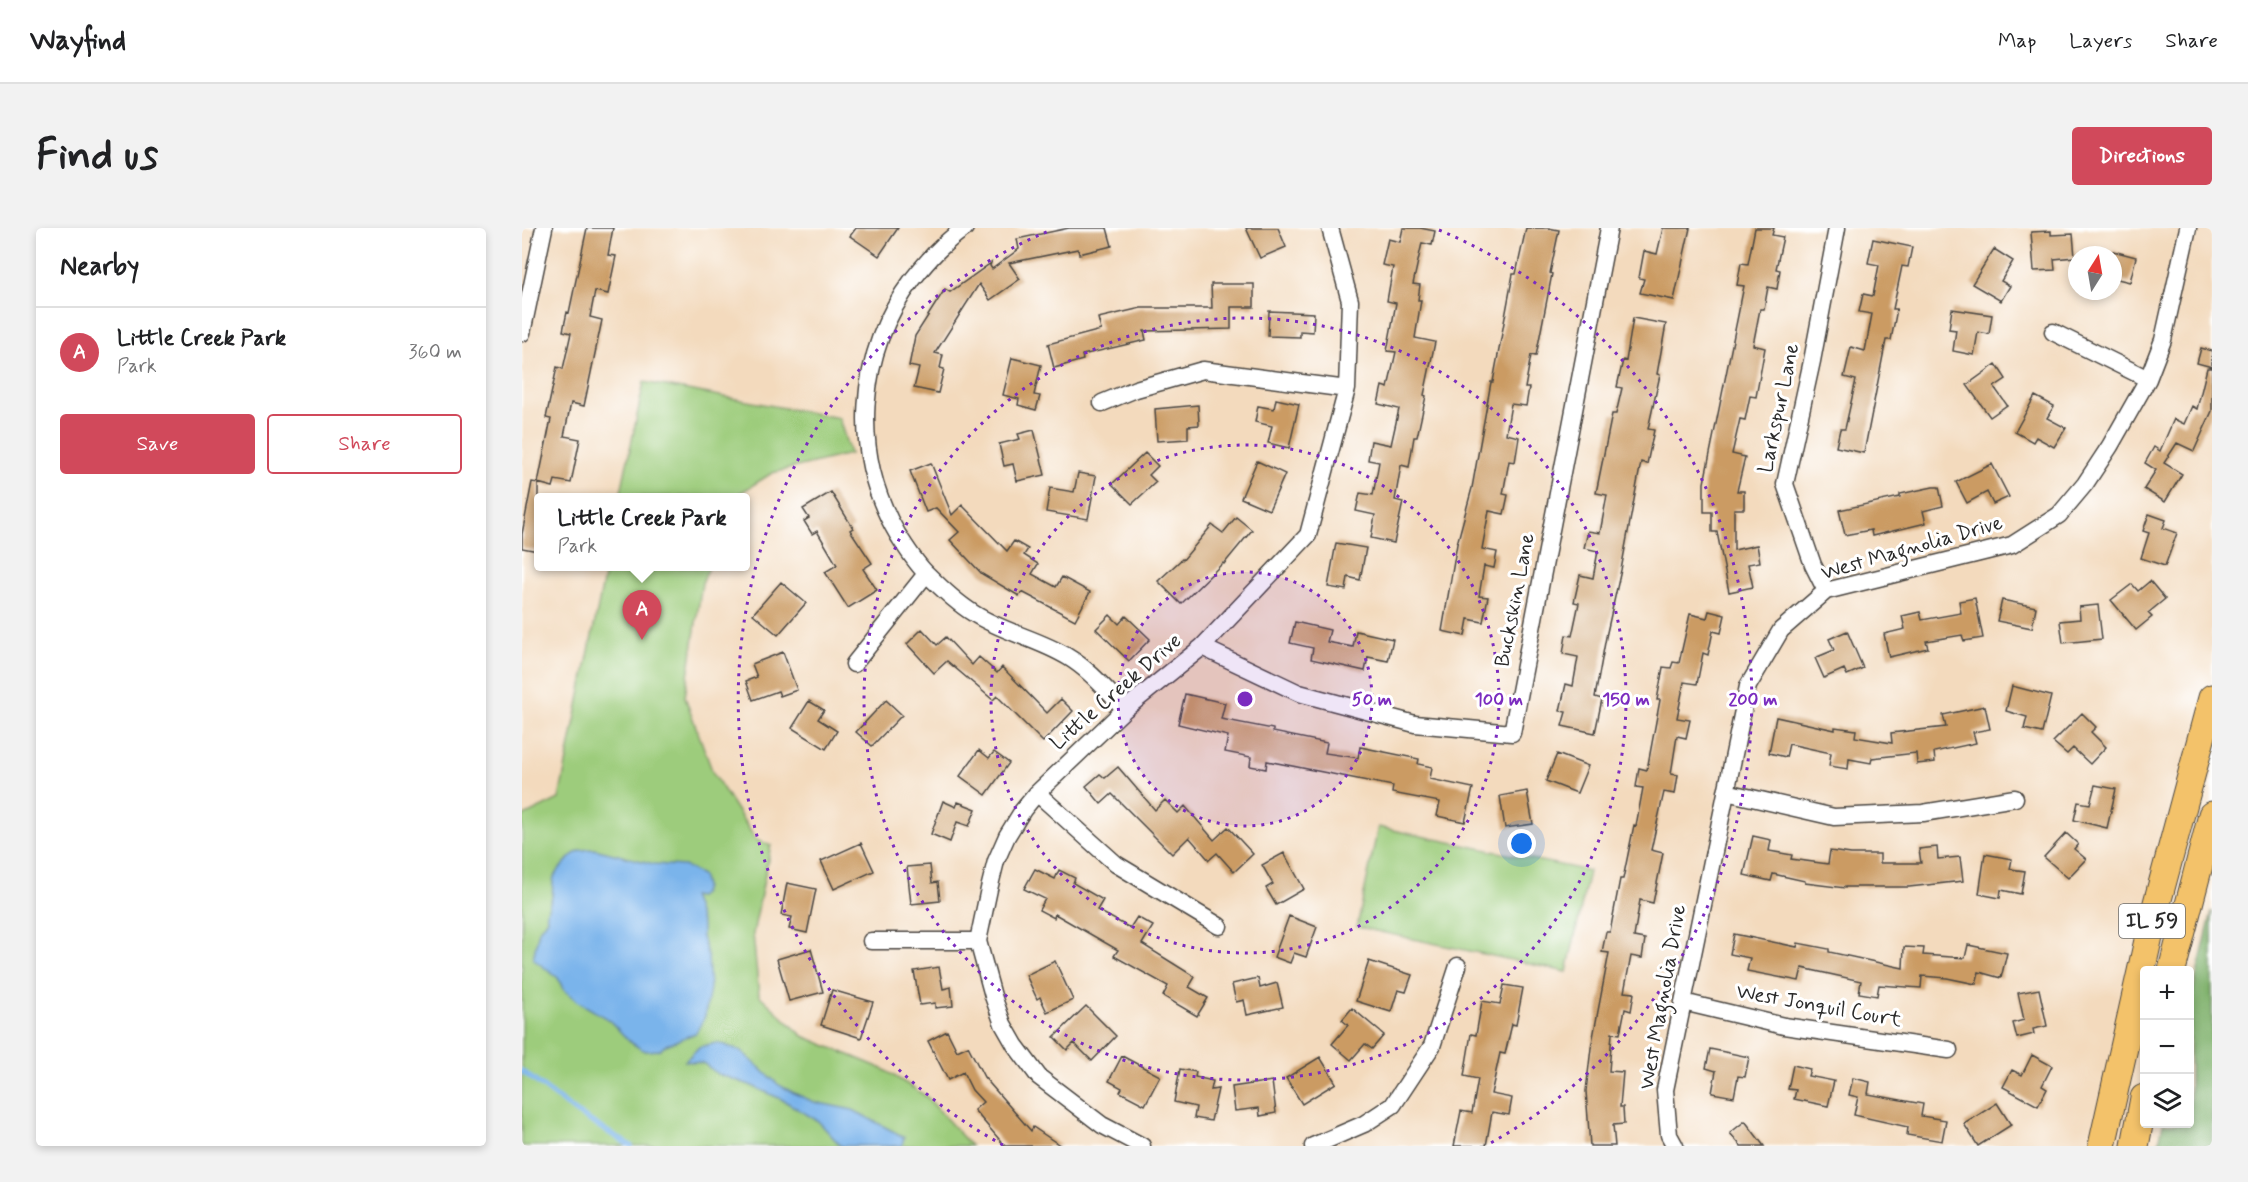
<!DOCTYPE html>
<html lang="en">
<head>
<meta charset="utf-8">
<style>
  body { margin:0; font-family:Mynerve,sans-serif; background:#f2f2f2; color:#202124 }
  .controls { position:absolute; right:18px; bottom:18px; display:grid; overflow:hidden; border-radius:6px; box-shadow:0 3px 9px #0003 }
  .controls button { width:54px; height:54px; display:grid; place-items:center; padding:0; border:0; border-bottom:2px solid #e0e0e0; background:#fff; color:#202124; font:30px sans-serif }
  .compass { position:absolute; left:1546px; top:18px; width:54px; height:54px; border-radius:50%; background:#fff; box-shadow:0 3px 9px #0003; rotate:11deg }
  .you { position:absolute; left:1000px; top:616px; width:21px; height:21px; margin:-15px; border:4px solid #fff; border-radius:50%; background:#1a73e8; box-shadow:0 0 0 9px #1a73e833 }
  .badge { display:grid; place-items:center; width:39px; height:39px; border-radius:50%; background:#d1495b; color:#fff; font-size:20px; font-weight:700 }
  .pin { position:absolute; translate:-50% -50px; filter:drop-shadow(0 2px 3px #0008) }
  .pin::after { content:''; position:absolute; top:32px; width:21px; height:18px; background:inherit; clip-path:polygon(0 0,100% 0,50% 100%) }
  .popup { position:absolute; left:12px; top:265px; width:216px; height:78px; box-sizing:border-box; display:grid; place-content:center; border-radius:6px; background:#fff; filter:drop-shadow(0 2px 4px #0005); font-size:20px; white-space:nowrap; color:#757577 }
  .popup b { font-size:22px; color:#202124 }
  .popup::after { content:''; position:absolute; left:50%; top:100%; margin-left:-12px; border:12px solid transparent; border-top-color:#fff }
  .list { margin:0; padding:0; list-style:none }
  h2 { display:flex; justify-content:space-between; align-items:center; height:78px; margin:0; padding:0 24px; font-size:26px }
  h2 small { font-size:20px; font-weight:400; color:#757577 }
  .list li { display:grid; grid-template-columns:39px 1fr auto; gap:18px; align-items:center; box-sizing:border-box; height:90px; padding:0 24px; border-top:2px solid #e0e0e0 }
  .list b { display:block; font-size:22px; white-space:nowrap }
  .list p { margin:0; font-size:20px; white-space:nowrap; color:#757577 }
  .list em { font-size:20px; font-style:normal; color:#757577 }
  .actions { display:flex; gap:12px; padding:18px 24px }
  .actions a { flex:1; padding:14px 0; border:2px solid #d1495b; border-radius:6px; text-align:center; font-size:21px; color:#d1495b }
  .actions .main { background:#d1495b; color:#fff }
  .icon { flex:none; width:33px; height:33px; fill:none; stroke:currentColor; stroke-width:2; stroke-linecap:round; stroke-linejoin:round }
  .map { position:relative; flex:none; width:1690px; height:918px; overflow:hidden; border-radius:6px }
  header { display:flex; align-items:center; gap:36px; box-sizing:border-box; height:84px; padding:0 30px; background:#fff; border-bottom:2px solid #e0e0e0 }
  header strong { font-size:28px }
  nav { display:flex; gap:33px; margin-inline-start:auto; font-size:21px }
  .intro { display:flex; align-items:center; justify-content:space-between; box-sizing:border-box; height:144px; padding:0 36px }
  h1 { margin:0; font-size:42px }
  .button { padding:15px 27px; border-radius:6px; background:#d1495b; color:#fff; font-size:21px; font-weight:700 }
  main { display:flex; gap:36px; padding:0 36px }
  aside { flex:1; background:#fff; border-radius:6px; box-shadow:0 3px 9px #0003 }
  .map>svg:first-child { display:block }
</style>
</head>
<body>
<header>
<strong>Wayfind</strong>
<nav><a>Map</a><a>Layers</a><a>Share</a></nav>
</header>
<div class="intro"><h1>Find us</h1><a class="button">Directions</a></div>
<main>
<aside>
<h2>Nearby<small></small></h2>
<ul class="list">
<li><span class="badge">A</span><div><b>Little Creek Park</b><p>Park</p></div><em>360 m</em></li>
</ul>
<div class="actions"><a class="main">Save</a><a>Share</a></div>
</aside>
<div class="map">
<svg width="1690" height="918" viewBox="0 0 1690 918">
  <rect width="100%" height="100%" fill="#fff"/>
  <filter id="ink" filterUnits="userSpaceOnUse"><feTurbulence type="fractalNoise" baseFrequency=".0167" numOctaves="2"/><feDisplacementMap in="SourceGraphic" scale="12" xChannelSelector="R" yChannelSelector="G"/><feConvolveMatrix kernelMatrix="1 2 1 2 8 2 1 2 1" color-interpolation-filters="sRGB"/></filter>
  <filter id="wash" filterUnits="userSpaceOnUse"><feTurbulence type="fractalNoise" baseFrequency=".008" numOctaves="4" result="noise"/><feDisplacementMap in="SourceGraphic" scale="24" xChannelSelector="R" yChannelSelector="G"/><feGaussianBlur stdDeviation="1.35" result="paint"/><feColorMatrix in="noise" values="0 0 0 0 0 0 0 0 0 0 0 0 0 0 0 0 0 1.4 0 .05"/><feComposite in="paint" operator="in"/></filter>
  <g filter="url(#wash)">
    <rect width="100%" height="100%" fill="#f3dabd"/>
    <!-- green -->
    <path fill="#9dcc7b" stroke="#647c53" stroke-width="1.5" d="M122,154L317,190L328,226L250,245L212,269H98Z
      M84,339H187L180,355L163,469L191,545L234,612L249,617L231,706L237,767L281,808L361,841L404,868L449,918H0V589L37,571Z
      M856,599L1067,643L1045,744L835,699Z"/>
    <!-- forest -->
    <path fill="#7eb06b" stroke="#546e4b" stroke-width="1.5" d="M1690,683V918H1636L1641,896H1668V775Z"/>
    <!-- water -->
    <path fill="#7ab4eb" stroke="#52708b" stroke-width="1.5" d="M72,621L132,636L162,638L180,647L183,659L181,665L176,669L170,668L180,697V709L186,729L188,760L183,788L174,805L144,817L138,822L124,823L119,821L108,814L87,792L55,773L41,761L36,750L11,731L17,702L25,691C23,682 28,677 30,669C31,662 30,656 32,649C34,643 40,639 44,634C52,624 58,621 72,621Z
      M194,815L203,817L220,824L257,857L274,866L292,874L331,882L382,909L380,918H319L296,893L259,871L228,857L196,846L181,835L163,833L177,819Z"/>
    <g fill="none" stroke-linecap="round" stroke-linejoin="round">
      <!-- stream -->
      <path stroke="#7ab4eb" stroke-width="5" d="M0,843L55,885L109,918"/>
    </g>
    <g id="blocks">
      <!-- building -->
      <path fill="#cb9b63" d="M65,0H91L86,27L94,28L86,66L73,63L68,89L80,92L62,178L49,175L42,208L58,211L49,255L33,252L31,259L16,255V323L0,320V306L10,254L16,255L29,191L24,190L35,139L41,141L49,105L41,103L45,84L47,85Z
        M334,0H376L357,28L328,8Z
        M547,0H585L590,18L557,26L556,21L487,35L498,51L468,72L457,56L413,125L421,127L418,140L422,141L416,165L392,160L397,140L387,138L393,108L423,61L428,64L469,35L468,38L470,41L497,21L495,11Z
        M724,0H756L764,19L738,30Z
        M881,0H898L913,3L910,17L900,15L891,56L898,57L896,72H899L893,110L913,114L902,167L904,168L895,209H892L887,239L879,237L873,272L881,274L872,315L849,310L853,287L834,283L838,265L851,267L857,234L846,232L849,213L869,217L877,181L856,176L860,158L866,160L874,124L865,123L874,75L865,73L871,39L860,37L866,11L878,14Z
        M1004,0H1026L1037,2L1028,45L1030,46L1014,128L1009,127L1003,160H1007L1004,178L989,176L984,206L997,209L993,234L987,233L981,266L986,267L982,286L967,283L960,321L975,324L972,340L962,338L957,368L966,369L961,394L946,391L943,408L920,403L935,316L950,260L969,154H971L991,46H994Z
        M1141,0H1168L1152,72L1118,65L1122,51L1117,50L1122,23L1135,26Z
        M1233,0H1252L1250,7L1261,9L1254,41L1258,42L1255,61L1246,59L1242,81H1238L1231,117L1243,120L1234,169L1228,168L1223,192L1218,191L1210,226L1223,229L1215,263H1222V281H1212V322L1235,317L1238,334L1226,336L1231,359L1207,364L1195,304H1190V284H1182V255L1222,58L1215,57L1219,35L1226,36Z
        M1529,3V7L1551,6L1553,29L1532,31L1533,42L1512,43L1509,4Z
        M1351,11L1390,19L1386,39L1380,38L1371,81H1375L1369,112H1364L1342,225L1314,219L1318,201H1323L1334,152L1322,149L1329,119L1343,123L1350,86L1337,84L1341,66L1351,68L1357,37L1346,35Z
        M1472,21L1491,33L1479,53L1488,58L1479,73L1450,56Z
        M1591,23L1614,29L1608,54L1591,50Z
        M689,56H732V79H709V101L622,103L624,112L560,127L561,132L532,140L526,116L579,102L576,90L619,80H690Z
        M1430,81L1470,87L1467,106L1456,104L1452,127L1431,123L1434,102L1427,101Z
        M747,83L792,85L791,104L778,103V109L746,108Z
        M1111,90L1144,96L1135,146L1138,147L1126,201L1132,202L1125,236L1119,234L1099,342L1084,409L1073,469L1080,471L1073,505L1040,498L1044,484L1038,483L1044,456L1051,458L1056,429L1041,426L1044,407L1050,408L1057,375L1052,374L1058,347L1071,350L1076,323L1062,320L1066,303L1078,305L1085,267L1074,265L1090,186H1094L1100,160L1095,159L1101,132L1104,133Z
        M1679,120L1690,123V139L1675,135Z
        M490,130L519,137L512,167L518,168L514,182L496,177L497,171L481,167Z
        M1474,136L1484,151L1472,159L1485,177L1468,189L1445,157Z
        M1685,140H1690V183L1672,223L1655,215L1642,235L1660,246L1643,274L1622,261L1634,242L1623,235L1632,219L1638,223L1652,191L1662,196L1670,178L1675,181Z
        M1513,168L1532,178L1525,190L1544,200L1532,219L1514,209L1511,214L1493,204Z
        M754,171L777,176L767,220L746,215L750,198L733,194L736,178L752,181Z
        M676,177L677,197L666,198V211L635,213L633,181Z
        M512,202L523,247L495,253L491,236L482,238L477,216L498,211L496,206Z
        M623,225L636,238L627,247L634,254L610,276L590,256Z
        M735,233L763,246L747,282L719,270Z
        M409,235L430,287L440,277L485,323L492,313L506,321L502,327L516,336L510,346L534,359L540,349L568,364L553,392L500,364L497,368L460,346L428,312L437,304L414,280L404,284L388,243Z
        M1470,236L1487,269L1471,276L1465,264L1445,275L1434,254Z
        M556,245L574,248L566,291L524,284L528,260L552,264Z
        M1411,259H1417L1421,278L1401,283L1404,295L1350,308L1349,302L1323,307L1317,282L1378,269V266Z
        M309,264L331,300L328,302L350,335L341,341L355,362L326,380L303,344L315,337L295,303L290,306L282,293L287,290L281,281Z
        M1627,286L1644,292L1641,300L1655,305L1643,338L1619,330L1627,305L1621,303Z
        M714,289L730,302L702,336L701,335L659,376L636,353L660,331L661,332L690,297L701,305Z
        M814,315L844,320L838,352L826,349L824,362L806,359Z
        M1628,353L1643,371L1626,385L1630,389L1614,402L1589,372L1610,356L1616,363Z
        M259,354L284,375L256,407L231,386Z
        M1453,370L1461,410L1442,413L1440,407L1404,413L1406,420L1367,429L1362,406L1383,401L1380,388L1398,384L1400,392L1439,385L1437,373Z
        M1480,372L1514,379L1510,400L1475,393Z
        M1576,377L1580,411L1541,415L1538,393L1558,391L1557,379Z
        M1187,383L1203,387L1199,405L1191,403L1186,427L1181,425L1175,456L1162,454L1155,490L1168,492L1164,510L1155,508L1149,546L1156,547L1153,566L1142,564L1129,622L1141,625L1131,675L1118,672L1112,709L1123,711L1120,730L1109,728L1102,764L1112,765L1109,783L1103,781L1098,806L1090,805L1087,843L1101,844L1098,879H1101L1102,896L1091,897L1093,918H1068L1064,863L1069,820L1087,725L1080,724L1084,704H1088L1098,651H1101L1112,597L1114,598L1121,560L1114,559L1117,540L1125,542L1138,472H1135L1141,439L1149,440L1151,434L1157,435L1168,386L1185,390Z
        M588,387L597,396L604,388L628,411L607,433L574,401Z
        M773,394L808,402L805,414L831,419L834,403L871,411L866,433L846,429L843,443L789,431L791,420L768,415Z
        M400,401L415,417L424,409L450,437L457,429L475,445L480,439L525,485L539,471L551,483L521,514L475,468L471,472L425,433L412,445L385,416Z
        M1325,403L1341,440L1325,447L1322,441L1302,450L1293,430L1312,422L1307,411Z
        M261,424L275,462L258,468L256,463L231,472L224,453L235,449L230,436Z
        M1490,458L1529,468L1520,505L1502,501L1505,489L1484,483Z
        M663,466L703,475L699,491L751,501V504L805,515L803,525L836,530L838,519L897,531L896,536L910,539L908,551L951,560L943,594L915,588L918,574L870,565L871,558L745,533L744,541L728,538L729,529L703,524L706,508L656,496Z
        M364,472L380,487L350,518L334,504Z
        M287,473L302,482L296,491L315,503L304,521L270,500Z
        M1463,478L1468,501L1451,504L1454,515L1412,524L1413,534L1395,536L1394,525L1350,530L1349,535L1327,531L1326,541L1307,538L1309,525L1267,516L1264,529L1247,525L1254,489L1313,502V499L1334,502L1333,509L1370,515L1369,505L1424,499L1421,487Z
        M1560,485L1574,499L1569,504L1584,519L1568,536L1551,520L1545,526L1531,514Z
        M457,522L467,530L472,524L487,535L464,567L438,548Z
        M1035,526L1066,538L1055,565L1024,553Z
        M596,539L633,582L643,572L656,585L663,578L692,612L706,599L731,626L712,644L695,625L687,632L667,609L650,626L590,566L579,576L564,558L578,546L583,550Z
        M1573,557L1594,561L1585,600L1552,592L1556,574L1568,576Z
        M1005,563L1011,596L983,600L978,568Z
        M421,573L434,579L436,574L454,581L447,598L435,594L428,614L409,606Z
        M1544,605L1556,616L1552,621L1564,631L1546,650L1522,629Z
        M1231,608L1249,612L1247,623L1270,627L1269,631L1306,636L1308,623L1329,626H1358V635H1399L1397,621L1415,619L1416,631L1438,629L1441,653L1387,659H1323V660L1283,655V653L1251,646L1249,653L1222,647Z
        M339,615L352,643L312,661L299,633Z
        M762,625L782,661L754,677L744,660L751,656L740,637Z
        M1463,626L1490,631L1488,641L1503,643L1499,666L1479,662L1478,670L1457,666Z
        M408,637L410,655L416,654L418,673L389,676L385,639Z
        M513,641L533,651L537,642L553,650L551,655L581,672L575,682L608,700L615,689L631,698L620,716L673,749L667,759L686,770L675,788L641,768L646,758L592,728L596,722L533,686L532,690L517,682L523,671L502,661Z
        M265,655L294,661L285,705L267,701L270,689L259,687Z
        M767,688L795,699L784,729L772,725L768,735L752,729Z
        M1212,706L1275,719L1276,715L1307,721V724L1381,740L1382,719L1402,720L1401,727L1443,730L1446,717L1485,725L1479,750L1457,744L1454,756L1425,750L1400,748L1399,760L1357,757L1355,768L1337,765L1339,753L1280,740L1277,753L1225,743L1228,730L1208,726Z
        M289,721L301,764L267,773L255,731Z
        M533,733L551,772L525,784L518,769L515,771L504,747Z
        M847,733L890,747L884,764L876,762L869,784L834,773Z
        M417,739L421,761L429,759L431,778L413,780V775L398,777L392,743Z
        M736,750L738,760L755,755L761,779L725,787L722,772L714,774L710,756Z
        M982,757L1001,760L994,797L990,796L983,826L978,825L969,866L990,870L987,887L970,884L964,918H932L939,883L950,885L956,851L942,848L949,806L954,807L960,773L978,776Z
        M1517,761L1525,798L1511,801L1512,806L1495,810L1491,795L1502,792L1496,765Z
        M310,762L351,774L339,810L299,797Z
        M564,778L594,808L570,833L552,815L545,822L532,809Z
        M830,780L862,807L850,821L843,816L829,832L810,816L826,797L820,792Z
        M425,803L435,823L446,818L462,849L509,903L511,899L539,918H483L452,882L461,874L450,862L441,844L426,852L406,813Z
        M1188,821L1227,829L1223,849L1216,848L1212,869L1190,865L1194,843L1184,840Z
        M1510,827L1530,838L1520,858L1525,861L1516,878L1481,859L1490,842L1500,847Z
        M600,828L638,848L623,877L598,864L600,860L587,853Z
        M798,829L814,855L780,876L764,850Z
        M1271,837L1288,841L1286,848L1312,853L1306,878L1272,871L1274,862L1266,861Z
        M658,841L674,844L673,849L691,853L689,862L696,861L689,893L672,890L674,879L652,874Z
        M1331,850L1348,854L1346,866L1401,876L1399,888L1424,892L1420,913L1385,907L1386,899L1332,887L1336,869L1327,867Z
        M750,853L754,885L738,888L737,880L713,883L710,859Z
        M1475,875L1489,897L1456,918L1442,896Z
        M1223,893L1242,918H1219L1208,905Z"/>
    </g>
  </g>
  <g filter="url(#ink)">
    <use href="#blocks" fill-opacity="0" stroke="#494541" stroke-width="1.5"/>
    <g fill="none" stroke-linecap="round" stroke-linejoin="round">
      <!-- minor casing -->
      <g stroke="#494541" stroke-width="19">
        <path id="minor" d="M443,0C422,14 407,31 391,51C335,125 328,226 376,307C385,321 394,336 406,347C419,360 435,375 451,385C480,404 517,411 546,429C568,442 585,463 603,481
          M1531,104L1626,151
          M0,105L22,0
          M580,175L614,161L681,142L825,161
          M1304,363L1291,337L1263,256L1290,133L1315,0
          M680,419L777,465L893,496L990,505L1087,0
          M332,436L404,346
          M1204,564L1312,589L1401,585L1493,570
          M515,565L594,636L697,698
          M349,713H456
          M1161,774L1262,798L1427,822
          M620,918L580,897L517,849L493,817L481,796L471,768L456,713L467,661L474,633L485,608L501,582L515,565L603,481L680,419L786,307L825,161L828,73L808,0
          M791,918L842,896L871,877L910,818L936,738
          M1153,918L1147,907L1143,862L1226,458L1259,402L1304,363L1490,317L1537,287L1563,256L1588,218L1626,151L1641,112L1666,0"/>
      </g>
      <!-- primary casing -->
      <g stroke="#494541" stroke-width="29">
        <path id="primary" d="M1650,742L1690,587
          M1580,918L1631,690L1690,470
          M1613,918L1622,870"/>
      </g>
      <!-- minor -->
      <use href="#minor" stroke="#fff" stroke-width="16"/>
      <!-- primary -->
      <use href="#primary" stroke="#f3c26a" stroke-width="27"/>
    </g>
  </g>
  <!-- distance rings -->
  <circle cx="723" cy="471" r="127" fill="#7b2cbf" fill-opacity=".12"/>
  <g fill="none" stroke="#7b2cbf" stroke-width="3" stroke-dasharray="3 6">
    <circle cx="723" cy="471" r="127"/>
    <circle cx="723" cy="471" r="254"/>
    <circle cx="723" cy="471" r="381"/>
    <path d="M481 917A508 508 0 0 1 529 2M917 2A508 508 0 0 1 965 917"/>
  </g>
  <g text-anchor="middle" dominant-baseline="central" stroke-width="6" stroke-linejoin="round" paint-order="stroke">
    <!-- shield labels -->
    <rect fill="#fff" stroke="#6b6b6b" stroke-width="1.5" x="1597" y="676" width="66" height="34" rx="4.5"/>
    <g font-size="20" font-weight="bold" fill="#2b2b2b">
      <text x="1630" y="693">IL 59</text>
    </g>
    <!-- street labels -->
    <g font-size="21" fill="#2b2b2b" stroke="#fff">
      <text transform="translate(1257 180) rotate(-78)">Larkspur Lane</text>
      <text transform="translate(1390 320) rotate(-16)">West Magnolia Drive</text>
      <text transform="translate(993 372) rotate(-79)">Buckskin Lane</text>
      <text transform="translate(594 464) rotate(-41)">Little Creek Drive</text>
      <text transform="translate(1141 769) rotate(-80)">West Magnolia Drive</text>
      <text transform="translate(1297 778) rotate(10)">West Jonquil Court</text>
    </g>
  </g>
  <circle cx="723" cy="471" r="9" fill="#7b2cbf" stroke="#fff" stroke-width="3"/>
  <g font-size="18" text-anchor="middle" font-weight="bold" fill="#7b2cbf" stroke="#fff" stroke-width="6" stroke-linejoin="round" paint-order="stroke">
    <text x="850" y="477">50 m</text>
    <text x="977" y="477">100 m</text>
    <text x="1104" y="477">150 m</text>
    <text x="1231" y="477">200 m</text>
  </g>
</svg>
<div class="controls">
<button>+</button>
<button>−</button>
<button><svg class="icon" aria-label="layers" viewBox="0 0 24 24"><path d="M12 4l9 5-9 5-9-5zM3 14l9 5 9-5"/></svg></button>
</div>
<svg class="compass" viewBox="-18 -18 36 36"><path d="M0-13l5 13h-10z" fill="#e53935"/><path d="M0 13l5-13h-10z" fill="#757577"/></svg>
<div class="you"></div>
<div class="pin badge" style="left:120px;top:412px">A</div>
<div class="popup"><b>Little Creek Park</b>Park</div>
</div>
</main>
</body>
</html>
